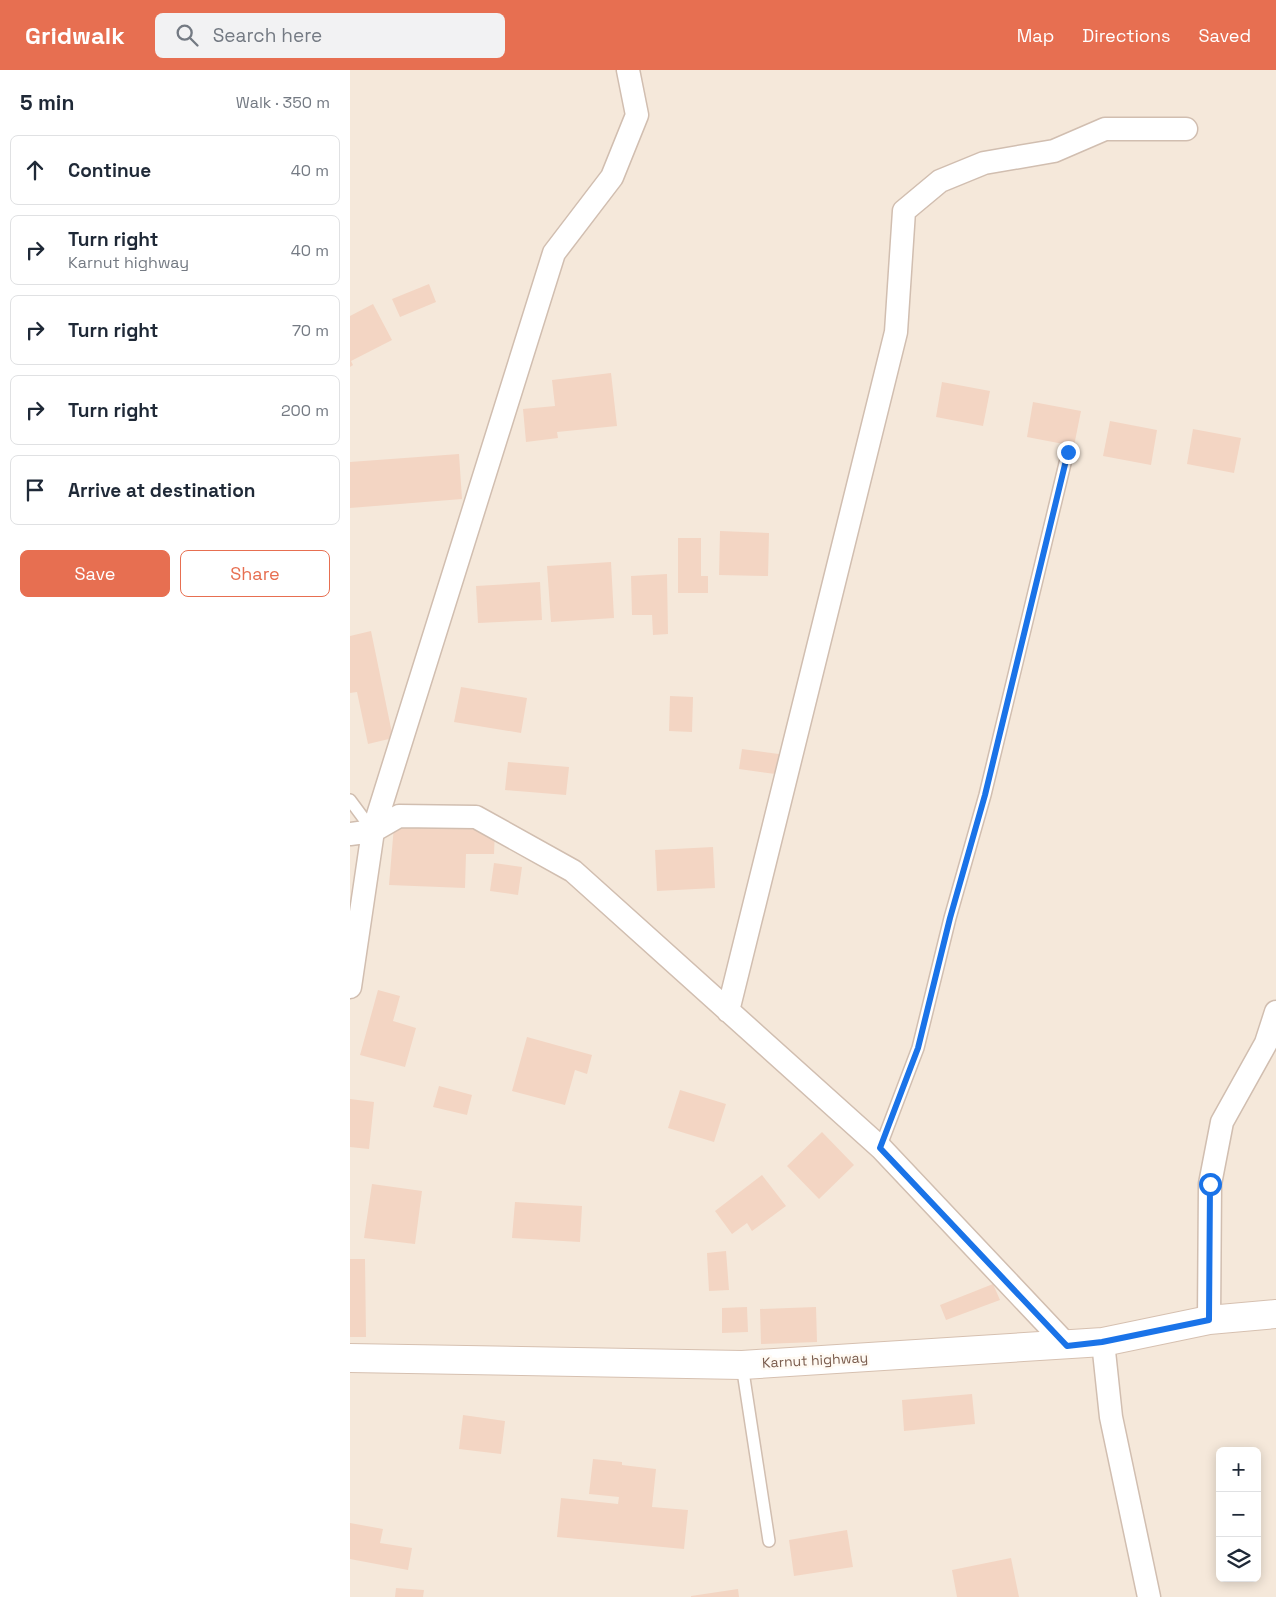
<!DOCTYPE html>
<html lang="en">
<head>
<meta charset="utf-8">
<style>
  body { margin:0; font-family:"Space Grotesk",sans-serif; background:#f2f2f3; color:#1f2937 }
  .controls { position:absolute; right:15px; bottom:15px; display:grid; overflow:hidden; border-radius:8px; box-shadow:0 2px 12px #0003 }
  .controls button { width:45px; height:45px; display:grid; place-items:center; padding:0; border:0; border-bottom:1px solid #e0e1e3; background:#fff; color:#1f2937; font:25px sans-serif }
  .stop { position:absolute; width:15px; height:15px; margin:-11px; border:4px solid #1a73e8; border-radius:50%; background:#fff }
  .stop.end { background:#1a73e8; border-color:#fff; box-shadow:0 1px 5px #0008 }
  .list { margin:0; padding:0; list-style:none }
  h2 { display:flex; justify-content:space-between; align-items:center; height:65px; margin:0; padding:0 20px; font-size:21px }
  h2 small { font-size:16px; font-weight:400; color:#747a83 }
  .list li { display:grid; grid-template-columns:32px 1fr auto; gap:15px; align-items:center; box-sizing:border-box; height:70px; margin:0 10px 10px; padding:0 10px; border:1px solid #e0e1e3; border-radius:8px }
  .list b { display:block; font-size:19px; white-space:nowrap }
  .list p { margin:0; font-size:16px; white-space:nowrap; color:#747a83 }
  .list em { font-size:16px; font-style:normal; color:#747a83 }
  .actions { display:flex; gap:10px; padding:15px 20px }
  .actions a { flex:1; padding:11px 0; border:1px solid #e76f51; border-radius:8px; text-align:center; font-size:18px; color:#e76f51 }
  .actions .main { background:#e76f51; color:#fff }
  .icon { flex:none; width:28px; height:28px; fill:none; stroke:currentColor; stroke-width:2; stroke-linecap:round; stroke-linejoin:round }
  .map { position:relative; flex:none; width:926px; height:1527px; overflow:hidden }
  header { display:flex; align-items:center; gap:30px; box-sizing:border-box; height:70px; padding:0 25px; background:#e76f51; color:#fff }
  header strong { font-size:24px }
  nav { display:flex; gap:28px; margin-inline-start:auto; font-size:18px }
  .search { width:350px; height:45px; background:#f2f2f3; display:flex; align-items:center; gap:12px; box-sizing:border-box; padding:0 18px; border-radius:8px; color:#747a83; font-size:19px }
  main { display:flex }
  aside { flex:1; background:#fff }
  .map>svg:first-child { display:block }
</style>
</head>
<body>
<header>
<strong>Gridwalk</strong>
<div class="search"><svg class="icon" aria-label="search" viewBox="0 0 24 24"><circle cx="10" cy="10" r="6"/><path d="M15 15l6 6"/></svg>Search here</div>
<nav><a>Map</a><a>Directions</a><a>Saved</a></nav>
</header>
<main>
<aside>
<h2>5 min<small>Walk · 350 m</small></h2>
<ul class="list">
<li><svg class="icon" aria-label="ahead" viewBox="0 0 24 24"><path d="M12 20V5M6 11l6-6 6 6"/></svg><div><b>Continue</b></div><em>40 m</em></li>
<li><svg class="icon" aria-label="right" viewBox="0 0 24 24"><path d="M7 20v-9h11M14 6l5 5-5 5"/></svg><div><b>Turn right</b><p>Karnut highway</p></div><em>40 m</em></li>
<li><svg class="icon" aria-label="right" viewBox="0 0 24 24"><path d="M7 20v-9h11M14 6l5 5-5 5"/></svg><div><b>Turn right</b></div><em>70 m</em></li>
<li><svg class="icon" aria-label="right" viewBox="0 0 24 24"><path d="M7 20v-9h11M14 6l5 5-5 5"/></svg><div><b>Turn right</b></div><em>200 m</em></li>
<li><svg class="icon" aria-label="arrive" viewBox="0 0 24 24"><path d="M6 21V4h12l-3 4 3 4H6"/></svg><div><b>Arrive at destination</b></div></li>
</ul>
<div class="actions"><a class="main">Save</a><a>Share</a></div>
</aside>
<div class="map">
<svg width="926" height="1527" viewBox="0 0 926 1527">
  <rect width="100%" height="100%" fill="#fdf6ec"/>
  <!-- residential -->
  <path fill="#f5e8da" fill-rule="evenodd" d="M0,0H926V1527H0ZM870,1381H907V1508H870Z"/>
  <!-- building -->
  <path fill="#f3d5c3" d="M79,214L86,232L50,247L42,229Z
    M23,234L42,270L1,291L3,295L0,297V246Z
    M261,303L267,356L207,362L208,368L176,372L173,339L205,336L202,310Z
    M592,312L640,321L633,356L586,347Z
    M683,332L731,341L724,376L677,367Z
    M760,351L807,360L801,395L753,386Z
    M843,359L891,368L884,403L837,394Z
    M109,384L112,429L0,438V392Z
    M370,461L419,463L418,506L369,505Z
    M328,468H351V506H358V523H328Z
    M261,492L264,548L201,552L197,496Z
    M317,504L318,564L303,565L302,545H282L281,506Z
    M190,512L192,550L128,553L126,516Z
    M21,561L43,668L18,674L7,622L0,623V566Z
    M111,617L177,628L171,663L104,652Z
    M320,626L343,627L342,662L319,661Z
    M392,679L436,685L433,705L389,699Z
    M158,692L219,697L216,725L155,720Z
    M44,756L145,760L144,784H116L115,818L39,815Z
    M363,777L365,818L307,821L305,780Z
    M144,793L172,797L168,825L140,821Z
    M28,920L50,926L43,951L66,958L55,997L10,985Z
    M177,967L242,985L237,1004L225,1000L215,1035L162,1021Z
    M89,1016L122,1025L117,1045L83,1037Z
    M330,1020L376,1034L364,1072L318,1058Z
    M0,1029L24,1032L19,1079L0,1077Z
    M472,1062L504,1095L469,1129L437,1096Z
    M412,1105L436,1136L402,1161L397,1153L382,1164L365,1141Z
    M22,1114L72,1121L65,1174L14,1168Z
    M165,1132L232,1136L230,1172L162,1168Z
    M376,1181L379,1220L359,1221L357,1183Z
    M0,1189H15L16,1267H0Z
    M643,1214L650,1230L596,1250L590,1235Z
    M397,1237L398,1262L372,1263V1238Z
    M466,1237L467,1272L411,1274L410,1239Z
    M622,1324L625,1354L554,1361L552,1330Z
    M113,1345L155,1351L151,1384L109,1379Z
    M243,1389L272,1392V1395L306,1399L302,1437L338,1440L334,1479L207,1467L211,1428L268,1434L269,1427L239,1424Z
    M0,1453L33,1459L30,1473L62,1478L58,1500L0,1489Z
    M497,1460L503,1497L444,1506L439,1470Z
    M661,1488L669,1527H607L602,1500Z
    M46,1518L74,1520L73,1527H45Z
    M388,1519L389,1527H341V1526Z"/>
  <g fill="none" stroke-linecap="round" stroke-linejoin="round">
    <!-- service casing -->
    <g stroke="#d1beb0" stroke-width="14">
      <path id="service" d="M0,730L23,761
        M530,1078L568,978L600,848L635,725L718,381
        M392,1295L419,1471"/>
    </g>
    <!-- minor casing -->
    <g stroke="#d1beb0" stroke-width="25">
      <path id="minor" d="M0,764L23,761L49,746L126,747L223,801L531,1078L717,1275
        M0,917L23,761L204,183L262,107L287,45L278,0
        M378,941L546,262L554,141L590,111L634,93L704,81L755,59H836
        M859,1250L860,1114L872,1052L916,973L926,942
        M753,1272L761,1347L799,1527"/>
    </g>
    <!-- secondary casing -->
    <g stroke="#d6c0b0" stroke-width="30">
      <path id="secondary" d="M0,1288L392,1295L753,1272L859,1250L926,1244"/>
    </g>
    <!-- service -->
    <use href="#service" stroke="#fff" stroke-width="11"/>
    <!-- minor -->
    <use href="#minor" stroke="#fff" stroke-width="22"/>
    <!-- secondary -->
    <use href="#secondary" stroke="#fff" stroke-width="28"/>
  </g>
  <g fill="none" stroke-linecap="round" stroke-linejoin="round">
    <!-- route -->
    <path stroke="#1a73e8" stroke-width="6" d="M718,382L635,725L600,848L568,978L530,1078L717,1276L752,1272L859,1250L860,1114"/>
  </g>
  <g text-anchor="middle" dominant-baseline="central" stroke-width="5" stroke-linejoin="round" paint-order="stroke">
    <!-- street labels -->
    <g font-size="14" fill="#7a5c4d" stroke="#fffaf3">
      <text transform="translate(465 1290) rotate(-3)">Karnut highway</text>
    </g>
  </g>
</svg>
<div class="controls">
<button>+</button>
<button>−</button>
<button><svg class="icon" aria-label="layers" viewBox="0 0 24 24"><path d="M12 4l9 5-9 5-9-5zM3 14l9 5 9-5"/></svg></button>
</div>
<div class="stop" style="left:860px;top:1114px"></div>
<div class="stop end" style="left:718px;top:382px"></div>
</div>
</main>
</body>
</html>
